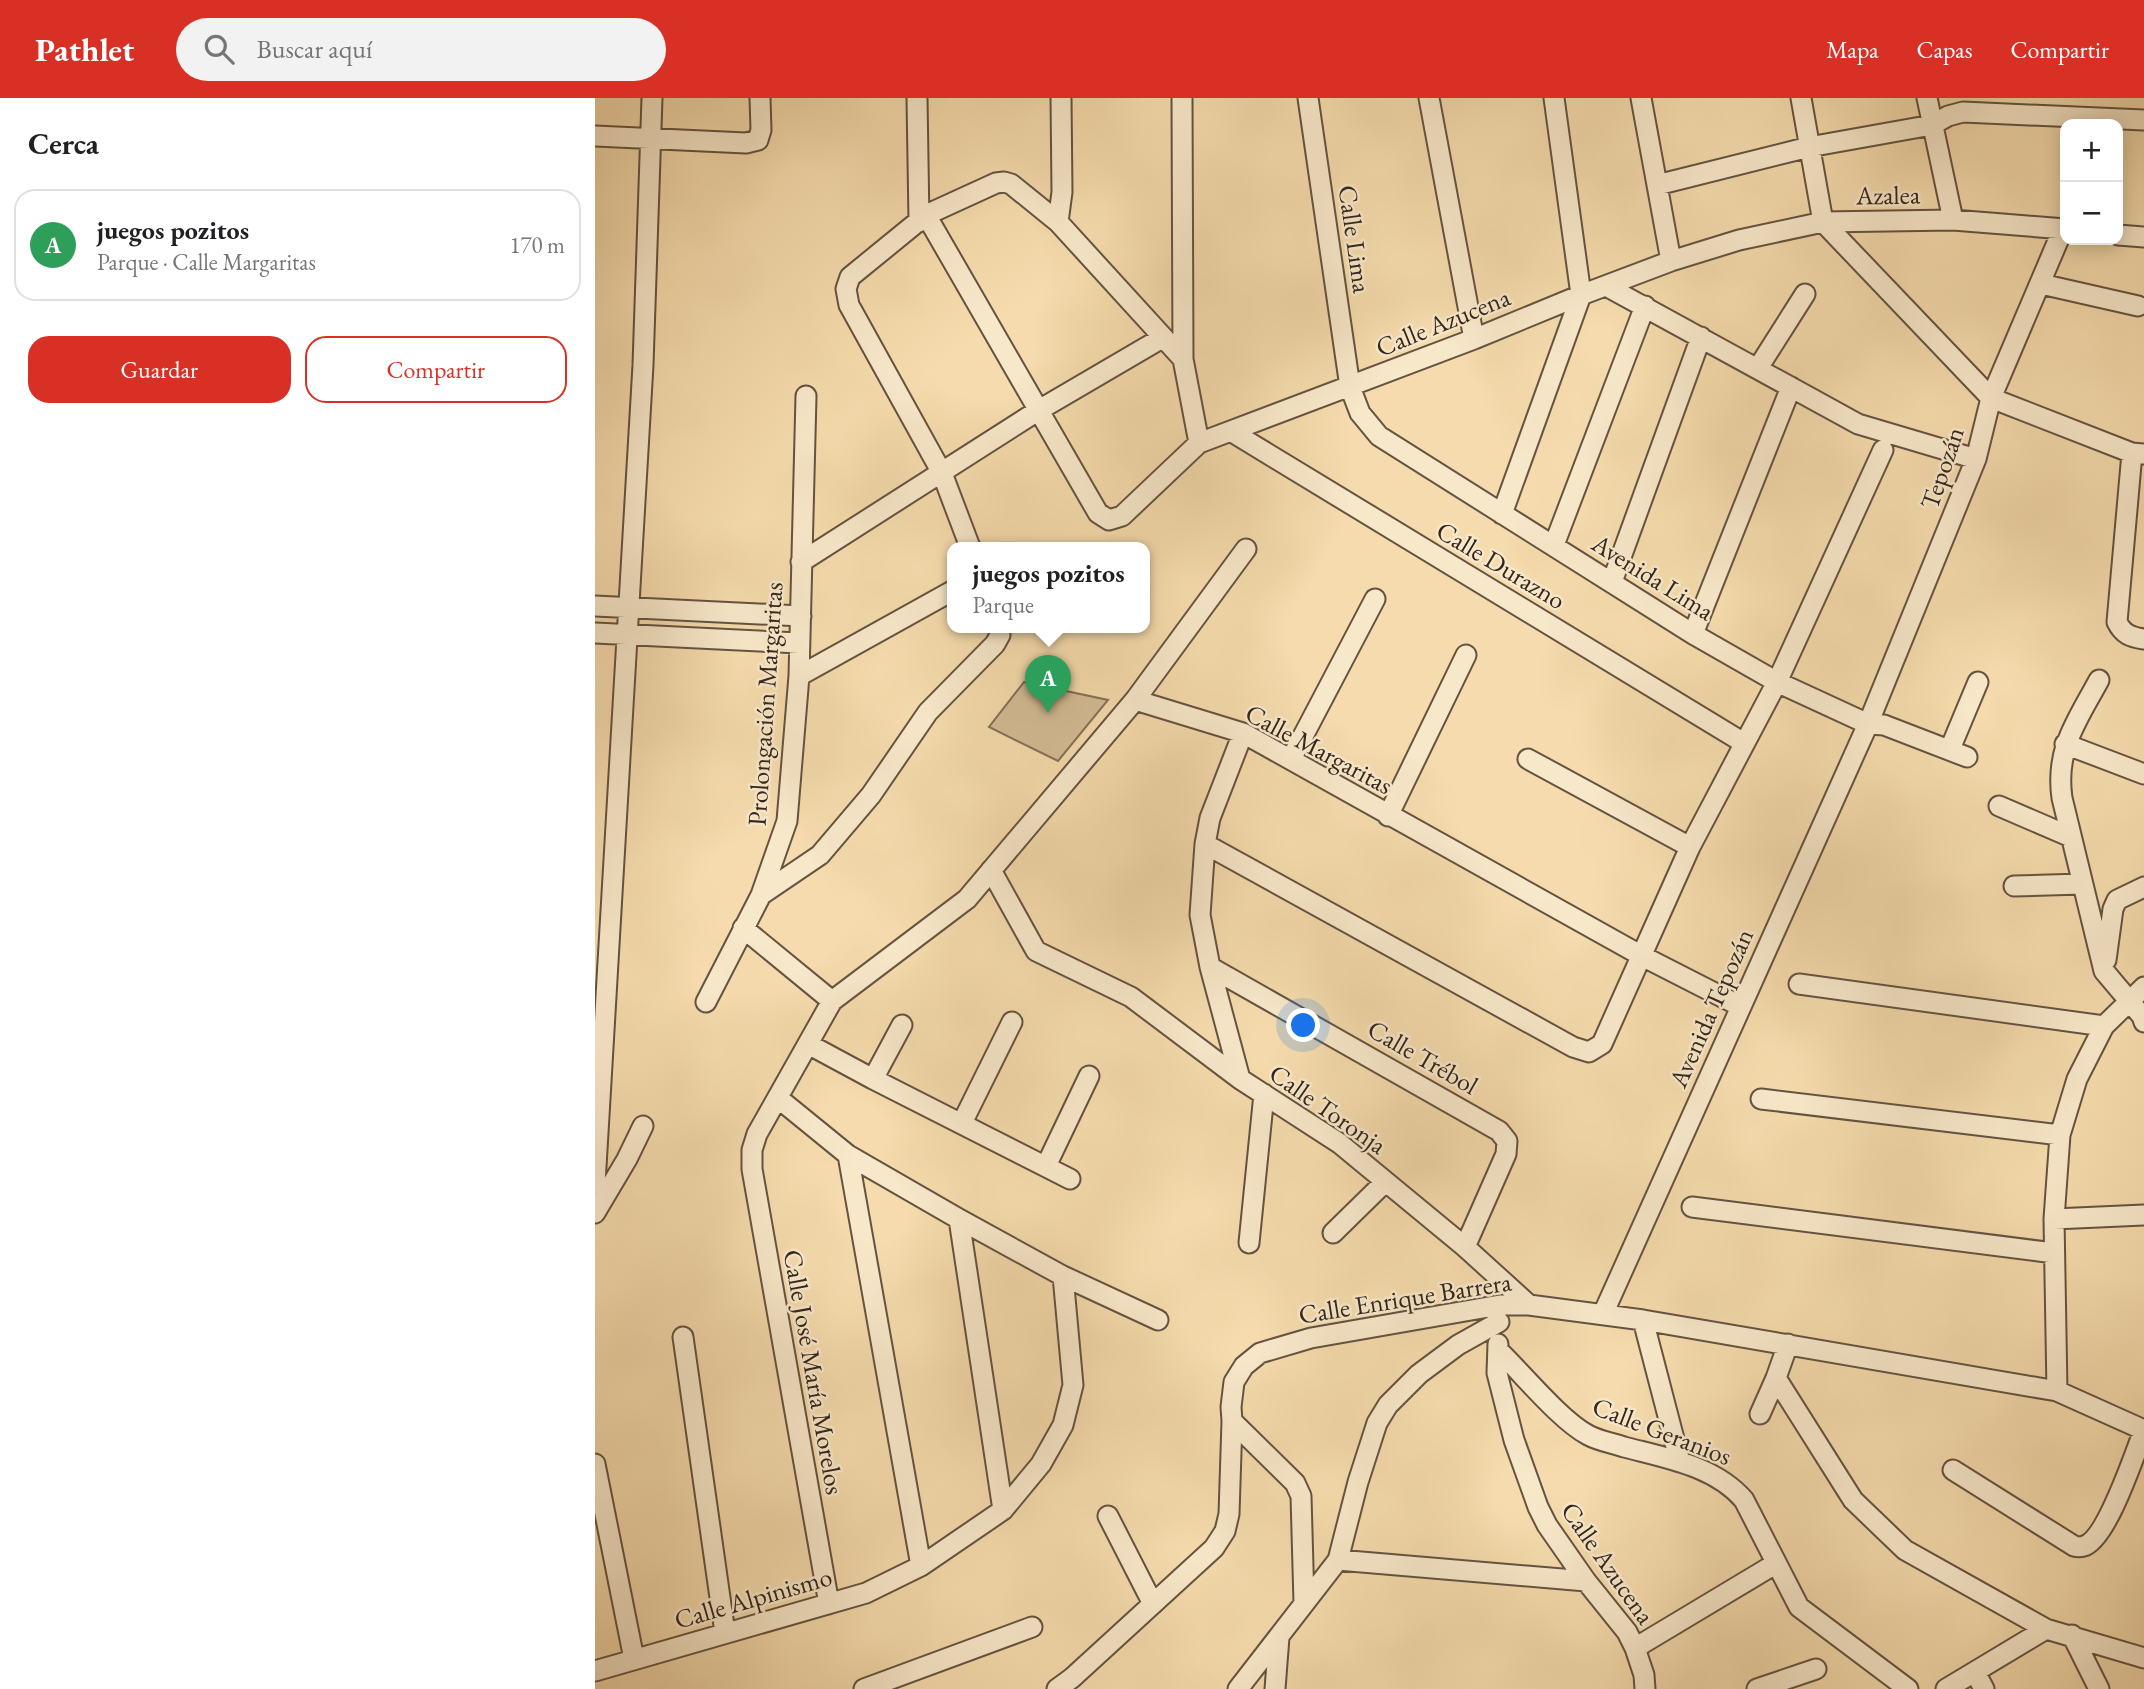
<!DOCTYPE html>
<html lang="es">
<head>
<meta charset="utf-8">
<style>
  body { margin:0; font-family:"EB Garamond",serif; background:#f2f2f2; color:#202124 }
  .controls { position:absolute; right:21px; top:21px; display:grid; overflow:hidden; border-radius:14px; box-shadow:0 4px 18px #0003 }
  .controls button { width:63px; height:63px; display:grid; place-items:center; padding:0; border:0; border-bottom:2px solid #e0e0e0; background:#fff; color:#202124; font:35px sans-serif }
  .you { position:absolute; left:709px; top:928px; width:24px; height:24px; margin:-18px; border:5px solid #fff; border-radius:50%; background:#1a73e8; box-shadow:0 0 0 10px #1a73e833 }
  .badge { display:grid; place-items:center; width:46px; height:46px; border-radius:50%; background:#d93025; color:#fff; font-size:23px; font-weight:700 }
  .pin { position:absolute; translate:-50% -58px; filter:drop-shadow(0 2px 4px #0008) }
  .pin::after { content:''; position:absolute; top:37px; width:24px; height:21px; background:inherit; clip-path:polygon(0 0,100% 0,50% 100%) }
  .popup { position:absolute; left:352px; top:444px; width:203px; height:91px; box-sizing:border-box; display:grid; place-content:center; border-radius:14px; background:#fff; filter:drop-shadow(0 2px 5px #0005); font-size:23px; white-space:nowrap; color:#757577 }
  .popup b { font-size:26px; color:#202124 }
  .popup::after { content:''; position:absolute; left:50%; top:100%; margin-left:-14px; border:14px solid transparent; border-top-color:#fff }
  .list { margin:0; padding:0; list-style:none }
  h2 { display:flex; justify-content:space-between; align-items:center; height:91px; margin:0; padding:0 28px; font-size:30px }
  h2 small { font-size:23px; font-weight:400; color:#757577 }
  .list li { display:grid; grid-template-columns:46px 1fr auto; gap:21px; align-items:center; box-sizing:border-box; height:112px; margin:0 14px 14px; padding:0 14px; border:2px solid #e0e0e0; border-radius:21px }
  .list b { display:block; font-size:26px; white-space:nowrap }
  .list p { margin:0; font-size:23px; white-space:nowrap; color:#757577 }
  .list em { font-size:23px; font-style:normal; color:#757577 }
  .actions { display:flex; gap:14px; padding:21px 28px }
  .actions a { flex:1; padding:16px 0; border:2px solid #d93025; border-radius:21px; text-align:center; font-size:24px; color:#d93025 }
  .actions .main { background:#d93025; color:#fff }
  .icon { flex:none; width:38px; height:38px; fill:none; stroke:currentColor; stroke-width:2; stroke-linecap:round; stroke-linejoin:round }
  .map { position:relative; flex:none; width:1549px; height:1591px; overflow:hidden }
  header { display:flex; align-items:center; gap:42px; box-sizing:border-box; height:98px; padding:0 35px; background:#d93025; color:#fff }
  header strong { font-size:33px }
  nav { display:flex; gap:38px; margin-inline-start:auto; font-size:24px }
  .search { width:490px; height:63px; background:#f2f2f2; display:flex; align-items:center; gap:18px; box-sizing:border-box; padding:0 24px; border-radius:38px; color:#757577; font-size:26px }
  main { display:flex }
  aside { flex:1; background:#fff }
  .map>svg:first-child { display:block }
</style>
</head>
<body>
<header>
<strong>Pathlet</strong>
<div class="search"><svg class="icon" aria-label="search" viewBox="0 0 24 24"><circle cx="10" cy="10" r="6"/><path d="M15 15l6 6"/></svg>Buscar aquí</div>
<nav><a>Mapa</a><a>Capas</a><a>Compartir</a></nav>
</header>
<main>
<aside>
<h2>Cerca<small></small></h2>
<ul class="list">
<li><span class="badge" style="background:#2e9e5b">A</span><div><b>juegos pozitos</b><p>Parque · Calle Margaritas</p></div><em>170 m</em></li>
</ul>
<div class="actions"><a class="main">Guardar</a><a>Compartir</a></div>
</aside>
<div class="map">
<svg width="1549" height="1591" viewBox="0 0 1549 1591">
  <rect width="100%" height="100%" fill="#f5dbad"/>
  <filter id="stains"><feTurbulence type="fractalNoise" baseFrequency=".00286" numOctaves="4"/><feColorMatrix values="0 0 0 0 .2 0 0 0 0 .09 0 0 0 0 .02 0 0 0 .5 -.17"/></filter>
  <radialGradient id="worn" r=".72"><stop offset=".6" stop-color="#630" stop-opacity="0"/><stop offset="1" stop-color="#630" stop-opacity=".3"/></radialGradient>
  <!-- park -->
  <path fill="#d4bc95" stroke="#847159" stroke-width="2" d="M429,584L513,602L463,663L394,629Z"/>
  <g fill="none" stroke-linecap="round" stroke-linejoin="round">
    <!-- minor casing -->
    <g stroke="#645341" stroke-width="23">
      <path id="minor" d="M322,0L324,124
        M587,0L588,261L604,345
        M713,0L755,289L765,315L784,338L1098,536L1182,584L1273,626L1289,627L1372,659
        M834,0L879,241
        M1046,0L1076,163
        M1206,0L1228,124
        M1332,0L1358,122
        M0,38L151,45L163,42L166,32L165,0
        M1062,87L1214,49L1337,27L1353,18L1368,14L1549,22
        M331,117L503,415L514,422L527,418L604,345L879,241L986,197L1076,163L1144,142L1228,124L1358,122L1470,131
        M463,124L467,94L466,0
        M1228,124L1396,300L1537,355L1549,356
        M1523,137L1549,139
        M1446,186L1543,208
        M1011,188L1263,326L1381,361
        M1163,270L1210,196
        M637,334L1149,645
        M1537,355L1522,524C1528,536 1535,539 1549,541
        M907,416L986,197L959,0
        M959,447L1050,208
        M375,449L347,375L254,207L251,191L255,179L331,117L401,85L409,84L416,86L463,124L588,261
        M206,464L444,312L567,240
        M1017,484L1106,239
        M0,508L206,518
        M0,535L204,545
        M1098,536L1196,289
        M204,578L357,493
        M1504,582C1482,623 1460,651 1467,700L1509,873L1547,918L1549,924
        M540,602L648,635L1047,858L1145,908
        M1470,646L1549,676
        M1355,651L1383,584
        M696,661L780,501
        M933,661L1095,749
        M1404,708L1476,739
        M793,718L871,557
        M610,746L978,949L994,954L1007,946L1095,749L1182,584L1288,352
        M396,772L441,853L536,899L645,981L744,1045L870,1149L934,1207
        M1419,788L1487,786
        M166,797L225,757L276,697L333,614L400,546L405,537L404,529
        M148,830L237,903
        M1511,862L1518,811L1522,802L1549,789
        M615,869L904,1033L912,1043L911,1056L870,1149
        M1204,886L1509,928
        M111,904L166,797L192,723L204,578L211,298
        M213,946L278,981L475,1081
        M278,981L307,927
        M645,981L615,869L605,817L610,746L615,720L648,635
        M183,1000L253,1057L364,1121L468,1178L563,1222
        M1166,1001L1465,1037
        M367,1025L417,924
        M253,1057L326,1468
        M451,1068L494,978
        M0,1086L48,267L57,0
        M1097,1109L1459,1155
        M0,1115L32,1061L48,1028
        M364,1121L408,1412
        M1459,1121L1549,1117
        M738,1135L790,1084
        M654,1145L669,996
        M1008,1216L1273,626L1381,361L1396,300L1468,131
        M1048,1222L1085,1364
        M88,1239L130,1535
        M903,1246L902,1275L919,1342L943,1409L952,1427L991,1483L1032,1534L1040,1550L1049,1577L1050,1591
        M1193,1246L1181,1280L1258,1402L1310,1452L1451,1531L1549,1560
        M903,1252C927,1275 965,1322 993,1337C1004,1343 1017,1345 1029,1349C1071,1360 1120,1368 1149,1402L1204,1509L1313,1591
        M1462,1293L1459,1121L1465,1037L1482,981L1509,928L1549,889
        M1165,1316L1181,1280
        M637,1323L700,1385L706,1398L709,1505
        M0,1366L39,1561
        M513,1418L558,1506
        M743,1462L991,1483
        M234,1506L157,1071V1052L162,1036L237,903L372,801L540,602L651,451
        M1477,1537L1504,1591
        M1040,1550L1180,1466
        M0,1573L271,1495L326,1468L408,1412L446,1366L468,1327L478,1287L468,1178
        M1380,1574L1389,1591
        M269,1591L437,1529
        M462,1591L477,1580L619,1450L630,1433L634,1416L637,1323L636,1309L639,1284L649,1268L665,1255L716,1240L905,1207H934L1048,1222L1462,1293L1549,1332C1540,1355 1512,1441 1489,1448C1487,1449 1482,1449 1479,1448L1358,1372
        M643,1591L743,1462L763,1384L782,1325L793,1307L824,1276L863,1247L904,1224
        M680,1591L684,1539
        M1162,1591L1221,1571
        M1351,1591L1451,1531"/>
    </g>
    <!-- minor -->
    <use href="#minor" stroke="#f8e8ca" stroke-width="19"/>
  </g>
  <g text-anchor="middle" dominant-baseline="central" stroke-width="5" stroke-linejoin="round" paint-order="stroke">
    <!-- street labels -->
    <g font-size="26" fill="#33261d" stroke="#f8e8ca">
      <text transform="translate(1293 97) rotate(-1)">Azalea</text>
      <text transform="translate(760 141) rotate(82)">Calle Lima</text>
      <text transform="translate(848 224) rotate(-22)">Calle Azucena</text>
      <text transform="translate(1347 370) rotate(-71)">Tepozán</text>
      <text transform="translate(906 467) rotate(31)">Calle Durazno</text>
      <text transform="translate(1058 479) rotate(32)">Avenida Lima</text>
      <text transform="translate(170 606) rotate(-86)">Prolongación Margaritas</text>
      <text transform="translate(724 651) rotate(28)">Calle Margaritas</text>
      <text transform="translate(1116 910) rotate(-66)">Avenida Tepozán</text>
      <text transform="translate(828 959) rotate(30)">Calle Trébol</text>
      <text transform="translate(733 1011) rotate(35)">Calle Toronja</text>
      <text transform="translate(810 1200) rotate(-9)">Calle Enrique Barrera</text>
      <text transform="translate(219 1274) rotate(80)">Calle José María Morelos</text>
      <text transform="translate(1067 1333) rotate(21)">Calle Geranios</text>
      <text transform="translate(1013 1465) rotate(55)">Calle Azucena</text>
      <text transform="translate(158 1500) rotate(-16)">Calle Alpinismo</text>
    </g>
  </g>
  <rect width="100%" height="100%" filter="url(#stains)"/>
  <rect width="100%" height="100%" fill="url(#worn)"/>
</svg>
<div class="controls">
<button>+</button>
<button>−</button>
</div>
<div class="you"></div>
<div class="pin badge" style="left:453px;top:615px;background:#2e9e5b">A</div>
<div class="popup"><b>juegos pozitos</b>Parque</div>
</div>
</main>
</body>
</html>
